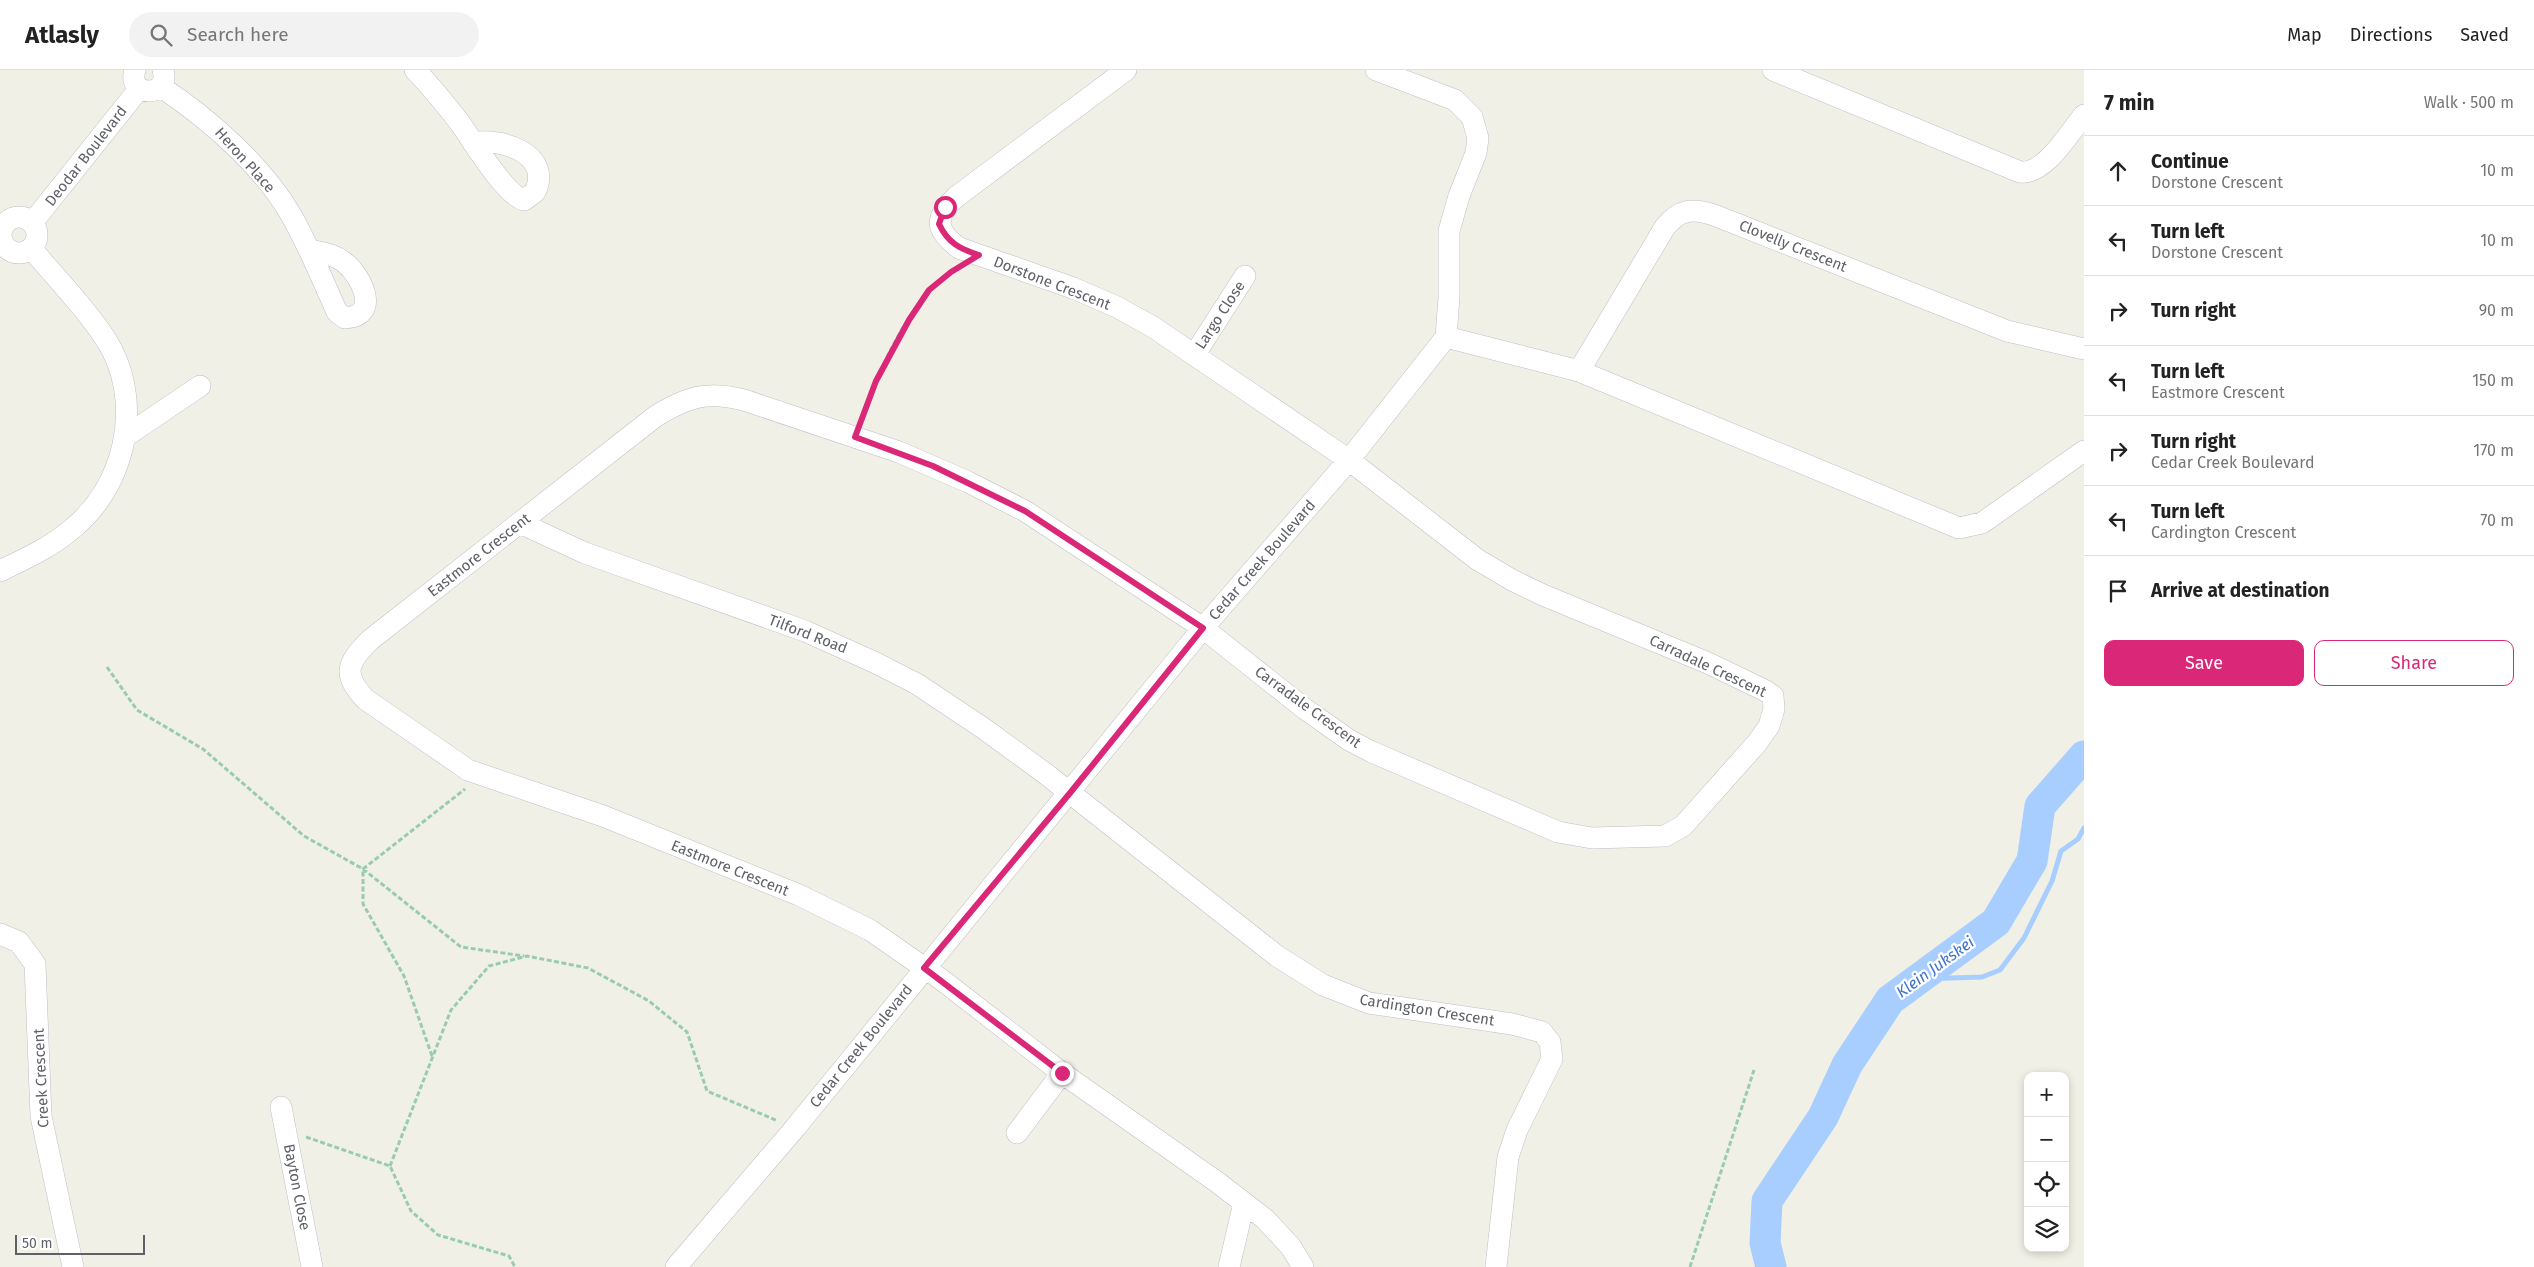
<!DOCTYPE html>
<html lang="en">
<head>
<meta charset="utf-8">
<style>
  body { margin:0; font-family:"Fira Sans",sans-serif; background:#f2f2f2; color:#222 }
  .controls { position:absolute; right:15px; bottom:15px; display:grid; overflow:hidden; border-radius:10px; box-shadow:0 2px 8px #0003 }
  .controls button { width:45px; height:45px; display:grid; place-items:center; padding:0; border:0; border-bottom:1px solid #e0e0e0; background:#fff; color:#222; font:25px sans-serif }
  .scale { position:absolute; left:15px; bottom:12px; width:130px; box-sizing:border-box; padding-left:5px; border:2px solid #5e6168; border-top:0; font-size:14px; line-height:18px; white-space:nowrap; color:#5e6168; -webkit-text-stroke:4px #fff; paint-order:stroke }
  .stop { position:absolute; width:15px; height:15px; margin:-11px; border:4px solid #db2777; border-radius:50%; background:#fff }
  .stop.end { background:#db2777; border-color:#fff; box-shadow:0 1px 5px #0008 }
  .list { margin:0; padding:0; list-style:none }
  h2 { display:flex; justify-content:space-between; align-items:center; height:65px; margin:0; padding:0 20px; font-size:21px }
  h2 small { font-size:16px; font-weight:400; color:#767676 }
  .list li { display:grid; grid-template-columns:32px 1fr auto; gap:15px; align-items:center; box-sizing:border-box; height:70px; padding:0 20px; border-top:1px solid #e0e0e0 }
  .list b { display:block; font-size:19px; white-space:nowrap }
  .list p { margin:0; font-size:16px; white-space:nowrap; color:#767676 }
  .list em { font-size:16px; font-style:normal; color:#767676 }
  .actions { display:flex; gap:10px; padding:15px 20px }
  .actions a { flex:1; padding:11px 0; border:1px solid #db2777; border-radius:10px; text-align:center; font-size:18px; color:#db2777 }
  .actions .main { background:#db2777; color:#fff }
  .icon { flex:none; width:28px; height:28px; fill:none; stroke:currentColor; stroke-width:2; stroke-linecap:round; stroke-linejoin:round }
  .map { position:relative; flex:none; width:2084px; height:1197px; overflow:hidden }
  header { display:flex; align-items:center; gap:30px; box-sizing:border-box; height:70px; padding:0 25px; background:#fff; border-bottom:1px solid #e0e0e0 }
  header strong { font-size:24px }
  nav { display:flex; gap:28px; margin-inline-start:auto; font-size:18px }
  .search { width:350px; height:45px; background:#f2f2f2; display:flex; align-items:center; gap:12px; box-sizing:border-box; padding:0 18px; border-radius:28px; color:#767676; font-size:19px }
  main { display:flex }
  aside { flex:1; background:#fff }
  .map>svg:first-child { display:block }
</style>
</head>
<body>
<header>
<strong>Atlasly</strong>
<div class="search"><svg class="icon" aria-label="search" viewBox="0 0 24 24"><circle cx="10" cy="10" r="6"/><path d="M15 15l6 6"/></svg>Search here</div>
<nav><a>Map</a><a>Directions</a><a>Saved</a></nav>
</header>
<main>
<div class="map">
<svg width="2084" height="1197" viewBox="0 0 2084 1197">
  <rect width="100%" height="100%" fill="#f1f0e6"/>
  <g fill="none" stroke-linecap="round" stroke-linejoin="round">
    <!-- stream -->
    <path stroke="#a8ceff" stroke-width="5" d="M1920,909L1982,907L2000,900L2024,868L2052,811L2061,781L2078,769L2084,758"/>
    <!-- river -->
    <path stroke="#a8ceff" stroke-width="31" d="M1771,1197L1765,1173L1767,1131L1823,1047L1847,995L1890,930L1996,852L2032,791L2040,736L2084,686"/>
    <!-- minor casing -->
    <g stroke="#bebfc6" stroke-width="22">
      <path id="minor" d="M135,0C126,28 171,28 163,0
        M415,0C431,16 446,35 460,53C472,70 505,125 524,130L535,122C553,85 502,67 473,73
        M1126,0L956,127C934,148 935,160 959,178L1073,218L1117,237L1153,257L1349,390L1478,490L1512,510L1543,525L1708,593L1766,621L1773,626L1774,639L1769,656L1757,673L1683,756L1665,766L1592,768L1558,762L1372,682L1349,670L1305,639L1203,558L1025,441L968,412L899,382L744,330C707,321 689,326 656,346L370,570C347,593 342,604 365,629L468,700L603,746L799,825L870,860L942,910L1062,1003L1217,1112L1265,1149L1291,1177L1303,1197
        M1773,0L2020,102C2045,105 2069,63 2084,45
        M161,17C208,48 263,96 291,145C309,176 322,209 337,242L345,248C382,246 361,205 344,192C334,184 322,183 310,180
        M1 165a18 18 0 1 1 36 0a18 18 0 1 1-36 0Z
        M32,153L139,19
        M1446,267L1579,301L1959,458L1982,453L2084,381
        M1195,284L1245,206
        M1579,301L1665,157C1680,139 1692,138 1714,145L2007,261L2084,279
        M126,366L200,316
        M520,453L585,483L805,561L876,593L917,614L983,658L1046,704L1277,886L1323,915L1369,933L1512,954L1542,962L1550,972L1552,989L1517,1060L1508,1087L1496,1197
        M0,501C25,489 51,477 72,459C124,417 142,339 112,280C95,248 55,207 31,178
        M0,864L19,872L35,894L41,1046L73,1197
        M281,1037L312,1197
        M1017,1063L1062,1003
        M676,1197L795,1058L1203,558L1349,390L1446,267L1449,227V161L1459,126L1476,83L1478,68L1472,47L1455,30L1376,0
        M1229,1197L1244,1133"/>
    </g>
    <!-- path -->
    <path stroke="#99ccaf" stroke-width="3" stroke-dasharray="5 2.5" stroke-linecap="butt" d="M861,350C879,301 910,225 958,198
      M107,597L137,640L203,679L304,766L363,799L461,877L524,886
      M432,986L404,906L363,834V799L465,719
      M306,1067L390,1096L411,1141L438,1165L509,1186L515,1197
      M390,1096L451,940L489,896L527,886L588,898L649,931L687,962L707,1021L778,1051
      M1690,1197L1754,1000"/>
    <!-- minor -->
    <use href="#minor" stroke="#fff" stroke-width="21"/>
  </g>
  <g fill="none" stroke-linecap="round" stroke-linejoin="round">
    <!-- route -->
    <path stroke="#db2777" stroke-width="6" d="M945,137L939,154C948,173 960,179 979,185L951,202L929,220L909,250L876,311L855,367L933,396L1025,441L1203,558L1070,723L924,898L1062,1003"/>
  </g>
  <g text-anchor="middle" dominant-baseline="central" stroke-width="4.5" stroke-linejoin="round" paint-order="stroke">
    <!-- street labels -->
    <g font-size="15" fill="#5e6168" stroke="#fff">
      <text transform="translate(86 86) rotate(-52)">Deodar Boulevard</text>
      <text transform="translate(245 90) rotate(48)">Heron Place</text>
      <text transform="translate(1793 176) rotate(22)">Clovelly Crescent</text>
      <text transform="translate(1052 213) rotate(21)">Dorstone Crescent</text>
      <text transform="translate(1220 245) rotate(-57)">Largo Close</text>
      <text transform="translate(479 485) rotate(-38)">Eastmore Crescent</text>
      <text transform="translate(1262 490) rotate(-49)">Cedar Creek Boulevard</text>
      <text transform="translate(808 564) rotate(21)">Tilford Road</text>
      <text transform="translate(1708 596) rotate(25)">Carradale Crescent</text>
      <text transform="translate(1308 637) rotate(36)">Carradale Crescent</text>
      <text transform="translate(730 798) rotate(22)">Eastmore Crescent</text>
      <text transform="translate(1427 940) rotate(9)">Cardington Crescent</text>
      <text transform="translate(861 976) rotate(-51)">Cedar Creek Boulevard</text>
      <text transform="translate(41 1008) rotate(-93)">Creek Crescent</text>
      <text transform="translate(297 1117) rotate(79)">Bayton Close</text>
    </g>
    <!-- water labels -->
    <g font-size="16" font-style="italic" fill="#3f72ce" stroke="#fff">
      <text transform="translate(1935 897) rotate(-36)">Klein Jukskei</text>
    </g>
  </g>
</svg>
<div class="controls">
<button>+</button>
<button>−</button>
<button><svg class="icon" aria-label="locate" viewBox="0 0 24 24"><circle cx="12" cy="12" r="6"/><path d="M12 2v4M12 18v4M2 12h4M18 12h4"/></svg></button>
<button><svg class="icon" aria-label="layers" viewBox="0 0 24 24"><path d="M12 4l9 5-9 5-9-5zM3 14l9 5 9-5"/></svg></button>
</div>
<div class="scale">50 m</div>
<div class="stop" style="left:945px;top:137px"></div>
<div class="stop end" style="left:1062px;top:1003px"></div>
</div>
<aside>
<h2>7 min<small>Walk · 500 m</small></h2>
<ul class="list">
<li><svg class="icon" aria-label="ahead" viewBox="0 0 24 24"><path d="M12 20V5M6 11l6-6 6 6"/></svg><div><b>Continue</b><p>Dorstone Crescent</p></div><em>10 m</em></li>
<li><svg class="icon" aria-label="left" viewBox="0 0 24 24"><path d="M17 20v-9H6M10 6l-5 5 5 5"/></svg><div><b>Turn left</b><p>Dorstone Crescent</p></div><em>10 m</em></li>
<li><svg class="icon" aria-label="right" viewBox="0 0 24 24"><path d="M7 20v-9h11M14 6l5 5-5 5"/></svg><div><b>Turn right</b></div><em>90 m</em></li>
<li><svg class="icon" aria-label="left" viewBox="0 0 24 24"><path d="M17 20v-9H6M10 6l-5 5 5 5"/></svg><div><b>Turn left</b><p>Eastmore Crescent</p></div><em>150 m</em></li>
<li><svg class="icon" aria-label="right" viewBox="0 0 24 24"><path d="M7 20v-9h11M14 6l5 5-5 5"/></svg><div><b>Turn right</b><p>Cedar Creek Boulevard</p></div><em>170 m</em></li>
<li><svg class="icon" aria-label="left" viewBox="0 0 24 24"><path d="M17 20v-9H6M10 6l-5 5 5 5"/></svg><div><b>Turn left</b><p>Cardington Crescent</p></div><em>70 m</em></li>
<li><svg class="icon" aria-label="arrive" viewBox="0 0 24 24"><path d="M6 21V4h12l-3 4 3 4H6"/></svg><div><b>Arrive at destination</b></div></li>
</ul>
<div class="actions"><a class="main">Save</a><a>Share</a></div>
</aside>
</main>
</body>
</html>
